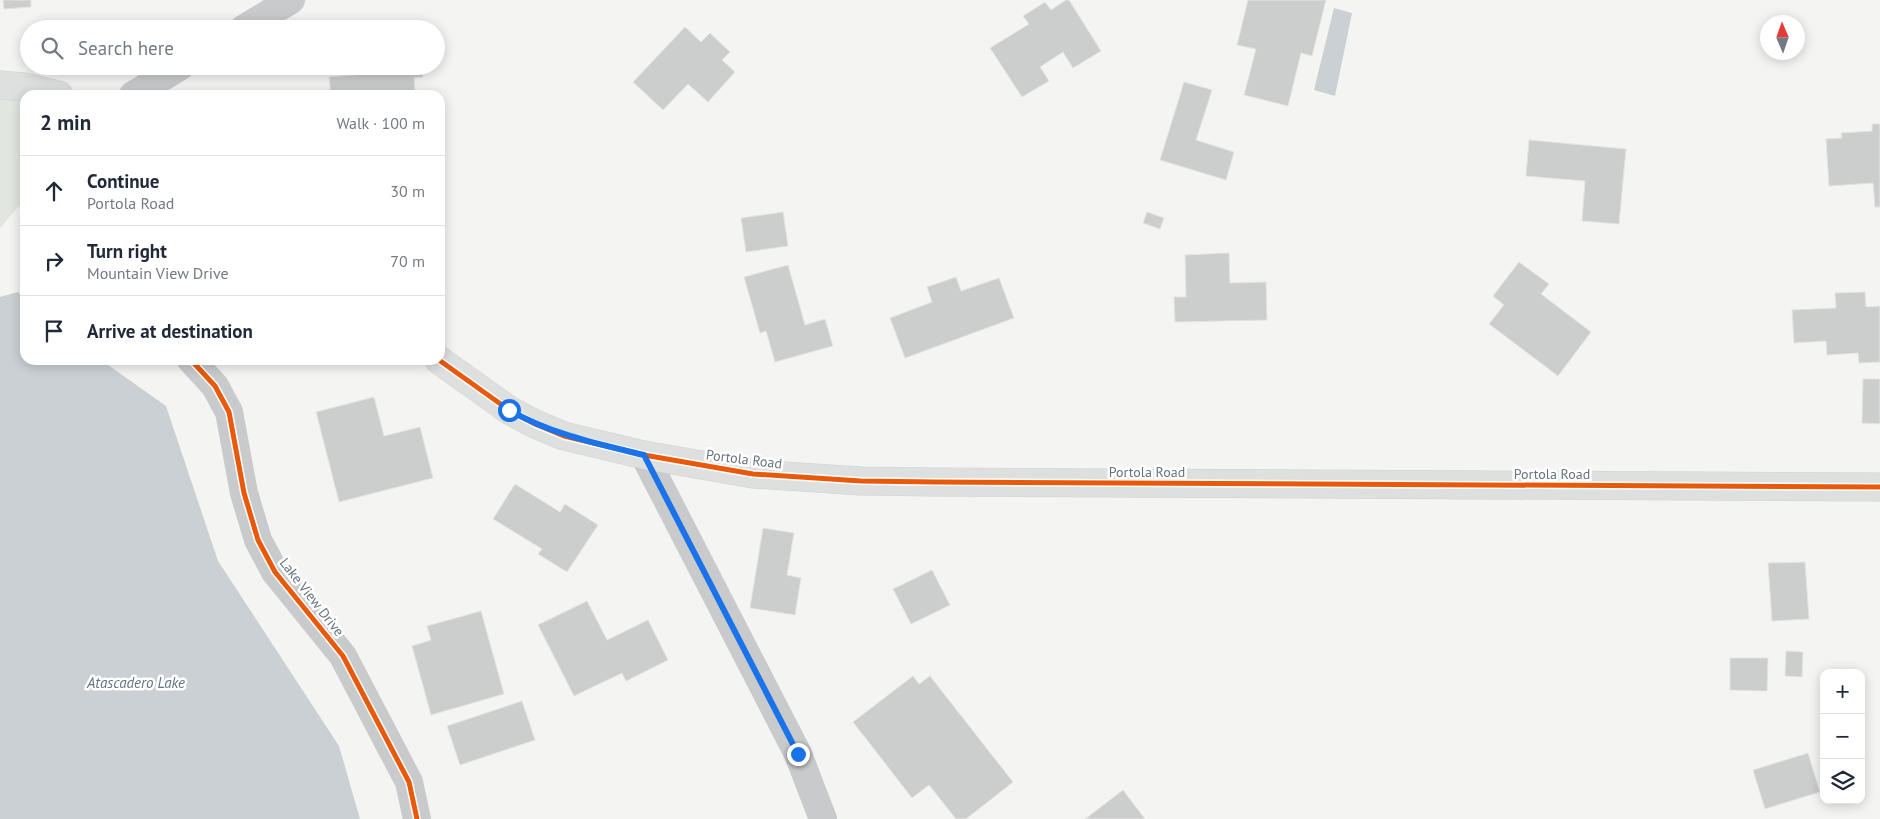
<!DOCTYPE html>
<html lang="en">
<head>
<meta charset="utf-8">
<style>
  body { margin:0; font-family:"PT Sans",sans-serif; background:#f2f2f3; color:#1f2937 }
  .controls { position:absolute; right:15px; bottom:15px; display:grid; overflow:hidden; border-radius:10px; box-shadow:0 2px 12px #0003 }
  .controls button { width:45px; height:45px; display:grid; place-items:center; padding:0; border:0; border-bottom:1px solid #e0e1e3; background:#fff; color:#1f2937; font:25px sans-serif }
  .compass { position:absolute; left:1760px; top:15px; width:45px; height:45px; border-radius:50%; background:#fff; box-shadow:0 2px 12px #0003; rotate:358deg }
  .stop { position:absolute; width:15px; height:15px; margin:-11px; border:4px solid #1a73e8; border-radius:50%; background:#fff }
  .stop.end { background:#1a73e8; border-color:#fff; box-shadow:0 1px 5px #0008 }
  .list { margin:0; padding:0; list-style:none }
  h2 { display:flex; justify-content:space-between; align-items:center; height:65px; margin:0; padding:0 20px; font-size:21px }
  h2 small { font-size:16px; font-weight:400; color:#747a83 }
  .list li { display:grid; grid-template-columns:32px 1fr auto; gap:15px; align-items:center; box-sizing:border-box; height:70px; padding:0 20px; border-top:1px solid #e0e1e3 }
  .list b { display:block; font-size:19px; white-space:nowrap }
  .list p { margin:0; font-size:16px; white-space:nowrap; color:#747a83 }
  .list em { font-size:16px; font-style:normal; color:#747a83 }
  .icon { flex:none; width:28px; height:28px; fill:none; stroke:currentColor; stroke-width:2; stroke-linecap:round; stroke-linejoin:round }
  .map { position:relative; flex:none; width:1880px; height:819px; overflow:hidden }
  .search { position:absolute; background:#fff; box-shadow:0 2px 12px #0003; left:20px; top:20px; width:425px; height:55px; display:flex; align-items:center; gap:12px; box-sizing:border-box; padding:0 18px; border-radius:28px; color:#747a83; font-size:19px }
  .panel { position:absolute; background:#fff; box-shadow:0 2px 12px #0003; left:20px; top:90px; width:425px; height:275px; border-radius:15px }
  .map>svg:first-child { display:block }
</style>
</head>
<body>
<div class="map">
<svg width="1880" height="819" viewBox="0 0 1880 819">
  <rect width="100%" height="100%" fill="#f4f4f3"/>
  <!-- green -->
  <path fill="#e2e6e1" d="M0,86L25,95V199L0,228Z"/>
  <!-- water -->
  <path fill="#cad0d4" d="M1334,8L1352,13L1335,96L1314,90Z
    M18,292L25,299V360H101L166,406L218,561L339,746L360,819H0V297Z"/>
  <!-- building -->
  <path fill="#cccdcd" stroke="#e4e4e3" d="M3,0H31V7L4,9Z
    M1066,0H1069L1101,51L1073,68L1063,52L1040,67L1049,81L1022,97L990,48L1029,24L1023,16L1045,2L1051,10Z
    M1248,0H1326L1312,56L1301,53L1288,106L1244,95L1256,49L1237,45Z
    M685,27L701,42L710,33L730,52L722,60L735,72L708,102L688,84L663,110L633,82Z
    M386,66H422L423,77L414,78L415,91L394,95H331L329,77L387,72Z
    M1184,82L1212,90L1196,140L1234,152L1226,180L1160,160Z
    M1872,124H1880V207H1875L1873,183L1829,186L1826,139L1842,138L1841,133L1872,131Z
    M1529,140L1626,149L1619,224L1582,221L1585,181L1526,176Z
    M783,212L788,246L746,252L741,218Z
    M1147,212L1164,218L1160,229L1143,223Z
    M1229,253L1230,283L1266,282L1267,320L1175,322L1174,297H1186L1185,255Z
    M1519,262L1549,284L1541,294L1591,332L1558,376L1489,324L1504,305L1493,296Z
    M788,265L805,325L825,319L833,346L775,362L766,331L760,333L744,277Z
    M956,277L961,291L999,278L1014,318L905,358L890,318L932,302L927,287Z
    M1865,292L1866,307L1880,306V362L1859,363L1858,353L1827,355L1826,341L1794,343L1792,310L1836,308L1835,293Z
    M1863,379H1880V424L1862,423Z
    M374,397L384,436L420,427L433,478L339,502L316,412Z
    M515,484L560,512L565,504L598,525L567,572L538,554L542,549L493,519Z
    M763,528L794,533L787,575L801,578L795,615L750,608Z
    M1805,562L1809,619L1772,621L1768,563Z
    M932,570L950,605L911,624L893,589Z
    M587,601L607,640L648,620L668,660L626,681L622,673L574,696L538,625Z
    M481,611L504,694L431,715L412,646L431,640L427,626Z
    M1786,651L1803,652L1802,677L1785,676Z
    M1730,658H1768L1767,691L1730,690Z
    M913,676L919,684L930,676L1013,782L966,819H956L929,785L912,798L853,722Z
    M522,701L535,740L460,765L447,726Z
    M1808,753L1820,792L1765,809L1753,770Z
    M1123,790L1145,819H1085Z"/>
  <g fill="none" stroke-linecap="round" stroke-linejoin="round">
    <!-- secondary casing -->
    <g stroke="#d1d2d2" stroke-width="29">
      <path id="secondary" d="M0,85L25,87L59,95
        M439,360L509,410L535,424L564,436L644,455L753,474L861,481L935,482L1880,487"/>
    </g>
    <!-- street -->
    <path stroke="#c9cacb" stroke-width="28" d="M243,29L291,0
      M133,95L181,66
      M191,360L215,386L229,412L244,493L258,540L275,572L343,656L409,782L417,819
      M644,455L798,754L823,819"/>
    <!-- secondary -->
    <use href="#secondary" stroke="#dedfdf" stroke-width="28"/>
    <!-- cycleway casing -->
    <g stroke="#fff" stroke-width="8">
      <path id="cycleway" d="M191,360L215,386L229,412L244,493L258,540L275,572L343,656L409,782L417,819
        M439,360L509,410L535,424L564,436L644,455L753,474L861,481L935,482L1880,487"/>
    </g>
    <!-- cycleway -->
    <use href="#cycleway" stroke="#e8590c" stroke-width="5"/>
  </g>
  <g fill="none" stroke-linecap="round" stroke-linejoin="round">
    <!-- route -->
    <path stroke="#1a73e8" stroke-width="6" d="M509,410C554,435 594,443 644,455L798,754"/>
  </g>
  <g text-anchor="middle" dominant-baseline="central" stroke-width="5" stroke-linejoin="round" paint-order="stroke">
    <!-- street labels -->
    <g font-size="14" fill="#677480" stroke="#fff">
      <text transform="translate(744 459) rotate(7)">Portola Road</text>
      <text x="1147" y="472">Portola Road</text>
      <text x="1552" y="474">Portola Road</text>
      <text transform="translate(312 597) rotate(52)">Lake View Drive</text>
    </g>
    <!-- water labels -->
    <g font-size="15" font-style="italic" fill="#63757d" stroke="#fff">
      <text x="136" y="682">Atascadero Lake</text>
    </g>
  </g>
</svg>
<div class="controls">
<button>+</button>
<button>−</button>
<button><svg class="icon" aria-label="layers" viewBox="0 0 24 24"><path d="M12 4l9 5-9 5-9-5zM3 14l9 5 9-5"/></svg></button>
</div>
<svg class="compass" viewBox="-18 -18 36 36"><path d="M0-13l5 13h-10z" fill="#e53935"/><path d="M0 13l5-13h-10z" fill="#747a83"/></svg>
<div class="stop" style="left:509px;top:410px"></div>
<div class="stop end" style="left:798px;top:754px"></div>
<div class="search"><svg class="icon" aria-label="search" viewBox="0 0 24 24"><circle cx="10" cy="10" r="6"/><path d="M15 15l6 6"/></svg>Search here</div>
<section class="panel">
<h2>2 min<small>Walk · 100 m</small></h2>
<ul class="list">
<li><svg class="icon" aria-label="ahead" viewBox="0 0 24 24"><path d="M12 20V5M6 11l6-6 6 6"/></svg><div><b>Continue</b><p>Portola Road</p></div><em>30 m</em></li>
<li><svg class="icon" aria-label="right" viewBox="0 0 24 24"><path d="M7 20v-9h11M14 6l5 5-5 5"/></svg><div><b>Turn right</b><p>Mountain View Drive</p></div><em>70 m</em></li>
<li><svg class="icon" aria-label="arrive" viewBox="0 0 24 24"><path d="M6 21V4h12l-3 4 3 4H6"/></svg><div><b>Arrive at destination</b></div></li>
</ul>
</section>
</div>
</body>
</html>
